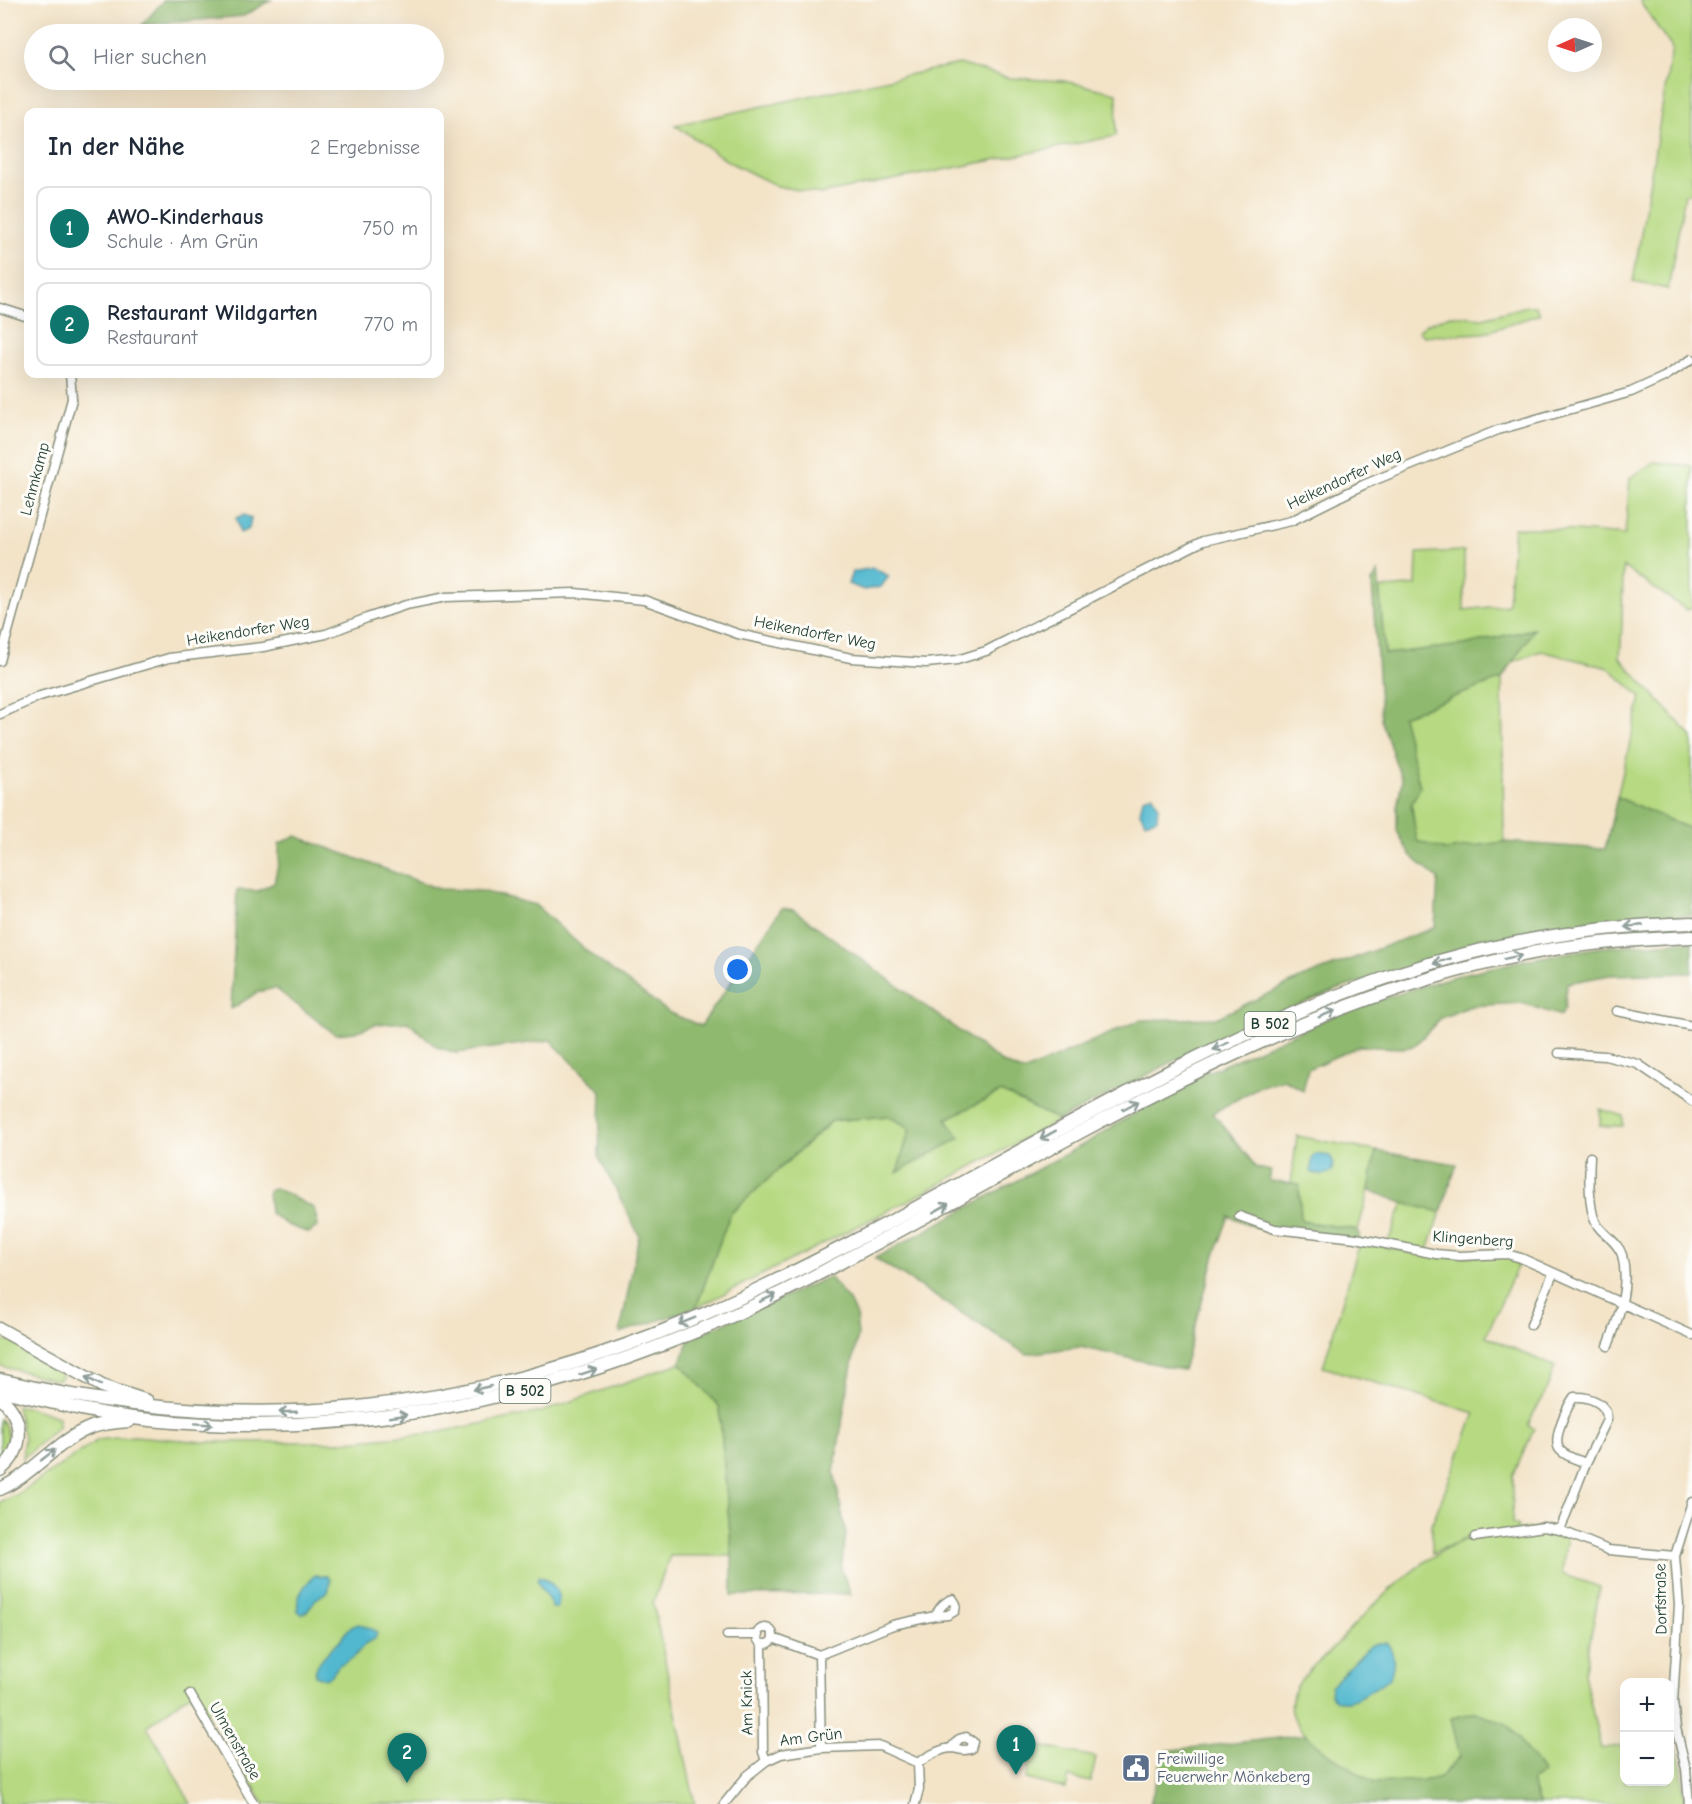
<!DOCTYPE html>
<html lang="de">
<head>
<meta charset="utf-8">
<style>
  body { margin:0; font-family:"Comic Neue",sans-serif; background:#f2f2f3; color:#1f2937 }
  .controls { position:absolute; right:18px; bottom:18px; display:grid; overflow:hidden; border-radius:12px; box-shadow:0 6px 24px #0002 }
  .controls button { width:54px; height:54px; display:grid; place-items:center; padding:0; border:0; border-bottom:2px solid #e0e1e3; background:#fff; color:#1f2937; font:30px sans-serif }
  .compass { position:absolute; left:1548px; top:18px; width:54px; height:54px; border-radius:50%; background:#fff; box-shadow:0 6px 24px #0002; rotate:267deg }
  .you { position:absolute; left:738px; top:970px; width:21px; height:21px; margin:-15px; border:4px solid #fff; border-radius:50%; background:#1a73e8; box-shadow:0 0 0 9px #1a73e833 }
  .badge { display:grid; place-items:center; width:39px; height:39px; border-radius:50%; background:#0f766e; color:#fff; font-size:20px; font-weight:700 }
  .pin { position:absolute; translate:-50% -50px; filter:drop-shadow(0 2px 3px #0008) }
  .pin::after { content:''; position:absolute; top:32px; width:21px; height:18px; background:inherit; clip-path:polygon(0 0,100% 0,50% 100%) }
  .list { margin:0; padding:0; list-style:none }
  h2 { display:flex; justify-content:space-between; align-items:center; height:78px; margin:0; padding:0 24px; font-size:26px }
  h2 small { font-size:20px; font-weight:400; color:#747a83 }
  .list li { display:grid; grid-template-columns:39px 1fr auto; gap:18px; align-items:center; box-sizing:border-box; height:84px; margin:0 12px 12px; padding:0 12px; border:2px solid #e0e1e3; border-radius:12px }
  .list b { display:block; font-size:22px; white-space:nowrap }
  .list p { margin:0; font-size:20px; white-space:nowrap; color:#747a83 }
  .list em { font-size:20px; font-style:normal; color:#747a83 }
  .icon { flex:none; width:33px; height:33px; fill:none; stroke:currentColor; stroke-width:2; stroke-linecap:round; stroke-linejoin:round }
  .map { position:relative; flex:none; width:1692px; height:1804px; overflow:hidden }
  .search { position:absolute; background:#fff; box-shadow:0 6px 24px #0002; left:24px; top:24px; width:420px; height:66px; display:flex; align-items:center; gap:15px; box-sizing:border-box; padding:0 21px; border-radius:33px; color:#747a83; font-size:22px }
  .panel { position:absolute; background:#fff; box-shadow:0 6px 24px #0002; left:24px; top:108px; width:420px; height:270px; border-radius:12px }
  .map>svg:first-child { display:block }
</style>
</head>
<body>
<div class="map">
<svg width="1692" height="1804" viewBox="0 0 1692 1804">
  <rect width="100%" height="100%" fill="#fdfcf7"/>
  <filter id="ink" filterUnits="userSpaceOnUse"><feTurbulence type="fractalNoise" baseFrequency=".0167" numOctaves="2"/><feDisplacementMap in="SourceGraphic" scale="12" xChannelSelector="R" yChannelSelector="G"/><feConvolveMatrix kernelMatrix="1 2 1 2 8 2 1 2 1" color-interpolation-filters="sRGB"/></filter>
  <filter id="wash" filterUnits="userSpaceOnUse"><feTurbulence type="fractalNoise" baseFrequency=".008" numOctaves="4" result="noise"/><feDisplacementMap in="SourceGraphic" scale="24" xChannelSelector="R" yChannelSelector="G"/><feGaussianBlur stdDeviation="1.35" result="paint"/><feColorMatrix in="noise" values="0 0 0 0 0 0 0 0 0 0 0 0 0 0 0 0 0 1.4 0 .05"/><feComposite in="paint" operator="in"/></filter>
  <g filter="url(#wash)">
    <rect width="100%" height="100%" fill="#f3e3c7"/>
    <!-- green -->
    <path fill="#b6d981" stroke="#6a8b5a" stroke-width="1.5" d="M1640,0H1692V194H1685L1668,289L1633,282L1672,48L1643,6Z
      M959,64L1009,78L1064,81L1117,93L1116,136L820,194L777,186L729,162L675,125Z
      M1527,306H1536L1540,314L1484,333L1424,336L1418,331L1427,324L1451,315L1483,318Z
      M1654,462L1692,466V607L1687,610L1623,567L1622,626L1620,658L1692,737V830L1617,797L1641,697L1609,668L1541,651L1513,662L1533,629L1464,645L1385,654L1379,589L1416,585L1417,553L1464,551V610L1508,605L1514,528H1539L1625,535L1630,478Z
      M1502,679L1504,842L1445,850L1416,841L1402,716Z
      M1001,1092L1059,1120L919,1195L696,1308L730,1214L832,1121L888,1116L910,1128L898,1172L959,1138L946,1119Z
      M1600,1109L1623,1116V1126H1600Z
      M1297,1136L1376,1151L1369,1190L1358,1230L1301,1221L1299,1185L1291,1183Z
      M1403,1203L1441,1212L1428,1250L1388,1242Z
      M1360,1242L1431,1256H1506L1520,1260L1486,1336L1555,1367L1543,1398L1533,1414L1528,1426L1534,1429L1513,1476L1512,1524H1517L1518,1530L1544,1527L1567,1532L1562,1574L1600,1587L1584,1674L1601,1749L1624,1745V1782H1670V1737L1674,1736L1682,1769L1684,1804H1539L1531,1781L1543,1773L1525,1749L1460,1757L1438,1779C1426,1780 1381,1785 1373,1782C1362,1779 1351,1768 1342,1762C1308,1741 1269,1713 1307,1673C1313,1667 1319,1659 1327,1655C1361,1616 1421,1553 1471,1538C1485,1534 1502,1533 1517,1530L1470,1537L1432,1553V1524L1475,1413L1323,1367Z
      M0,1339L16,1343L62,1371V1377L56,1380L0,1366Z
      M680,1363L719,1405L732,1556H670L653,1603L695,1804H264L212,1715L190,1694L147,1726L191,1804H0V1502L18,1494L98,1440L134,1436L204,1442H337L434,1433L541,1412Z
      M16,1406L28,1407L59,1417L58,1427L22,1459L24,1437Z
      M0,1419C12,1431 9,1446 0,1460Z
      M1034,1745L1096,1757L1091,1782L1069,1777L1066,1789L1026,1779Z"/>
    <!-- forest -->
    <path fill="#90b96f" stroke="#587b52" stroke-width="1.5" d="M164,0H271L244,16L142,25Z
      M1378,572L1385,654L1464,645L1534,629L1502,679L1402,716L1420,787L1411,805L1417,841L1445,850L1504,842L1605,849L1617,797L1692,830V915L1585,922L1469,947L1339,989L1223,1036L1059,1120L1001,1092L946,1119L960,1138L897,1173L910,1128L888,1116L831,1121L730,1214L696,1308L620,1333L639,1235L599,1157L601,1091L550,1040L456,1053L437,1047L408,1022L376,1024L355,1032L335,1034L275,988L258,992L231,1009L237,890L258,891L274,883L279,860V844L296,836L439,889L482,891L535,905L591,955L670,1013L701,1026L782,908L794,910L1003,1063L1023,1072L1140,1020L1216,1018L1302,978L1435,927L1438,879L1410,855L1397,831V807L1402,781L1381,720L1372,582Z
      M1692,941V973L1610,975L1567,983L1565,1007L1561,1016L1522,1003L1471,1006L1441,1018L1414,1046L1401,1048L1359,1046L1308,1069L1303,1091L1284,1079L1258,1087L1213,1113L1257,1168L1271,1171L1269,1181L1299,1184L1301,1221L1358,1230L1360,1242L1267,1232L1229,1216L1215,1255L1183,1370L1080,1347L1026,1354L875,1258L1086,1143L1190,1080L1347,1010L1458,975L1524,960L1602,947Z
      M1376,1151L1457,1164L1441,1212L1403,1203L1369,1190Z
      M275,1188L314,1208L318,1226L309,1233L287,1225L270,1213L268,1191Z
      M829,1277L849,1301L856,1316L858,1335L849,1380L834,1472L846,1534L841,1569L851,1594L732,1595V1556L719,1406L680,1363L690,1338Z
      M1476,1712L1507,1724L1544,1773L1531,1781L1539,1804H1150L1164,1751L1305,1735L1326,1752L1374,1783L1438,1779L1460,1757L1451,1718Z"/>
    <!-- water -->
    <path fill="#51b8cf" stroke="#387a82" stroke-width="1.5" d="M244,515L251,518L249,529L240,533L236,518Z
      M873,568L889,576L881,587L864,590L848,584L852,572Z
      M1153,795L1158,805L1157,819L1145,822L1140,812L1143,798Z
      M1316,1154L1330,1156L1333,1161L1332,1171C1325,1176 1318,1176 1311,1172L1312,1158Z
      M315,1575L327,1576L330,1580L329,1590L315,1600L307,1612L302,1614L298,1611C295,1596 305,1584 315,1575Z
      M539,1576C552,1582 563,1592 557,1608H552C550,1599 540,1589 537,1579Z
      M359,1624L373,1630L377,1633L375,1639L366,1643L353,1658L339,1665L331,1676L325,1679L315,1675C315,1663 327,1653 335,1645C344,1638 345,1627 359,1624Z
      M1378,1643H1387C1396,1655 1394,1664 1390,1678C1375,1687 1344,1714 1330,1694L1331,1686L1370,1646Z"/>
  </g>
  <g filter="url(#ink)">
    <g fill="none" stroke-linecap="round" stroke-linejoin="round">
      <!-- minor casing -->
      <g stroke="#89907e" stroke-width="11">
        <path id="minor" d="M0,308L28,317
          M0,661L72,399L70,374
          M0,714L40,696L169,658L263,647L326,634L367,618L406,605L446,597L575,593L644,600L738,634L851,658L926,663L957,660L986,651L1203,541L1291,521L1363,485L1498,430L1631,392L1664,377L1692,359
          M1617,1011L1692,1026
          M1559,1053L1605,1056L1638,1064L1692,1101
          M1590,1157C1589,1173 1588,1214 1598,1226C1605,1236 1618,1242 1622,1255C1630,1286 1619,1317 1608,1346
          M1239,1216L1275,1229L1356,1238L1436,1254L1459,1256L1507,1254L1521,1258L1692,1335
          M1531,1325L1553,1274
          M1560,1530L1586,1463L1607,1420C1608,1403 1589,1396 1574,1397C1567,1407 1551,1440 1560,1450C1566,1457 1578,1460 1586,1463
          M1475,1537L1544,1527L1560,1530L1608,1550L1675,1556
          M757 1636a8 8 0 1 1 16 0a8 8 0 1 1-16 0Z
          M727,1635H758
          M773,1638L819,1655
          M762,1644L763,1752L766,1761
          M819,1655L893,1625L935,1616C940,1608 943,1602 953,1599L956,1604L955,1611L948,1615L935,1616
          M819,1655L821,1748
          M190,1694L254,1804
          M918,1763C926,1757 940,1749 951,1748C959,1748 961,1752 971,1749L973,1742L966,1737L959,1739L951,1748
          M724,1804L747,1776L766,1761L781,1754L821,1748L880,1746L918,1763L919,1789L915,1804
          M1689,1804L1686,1769L1676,1728L1673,1702L1679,1605L1675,1556L1692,1502"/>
      </g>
      <!-- highway casing -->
      <g stroke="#89907e" stroke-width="15">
        <path id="highway" d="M0,1329L104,1387L147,1401
          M0,1380C247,1439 472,1415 704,1314C941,1210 1153,1055 1400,973C1494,942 1593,926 1692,923
          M0,1390C49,1402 100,1415 150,1420C344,1439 526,1403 704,1328C784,1294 861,1252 937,1210C1132,1104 1327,989 1548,950C1596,942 1644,939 1692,937
          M0,1397C25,1419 25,1450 0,1470
          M0,1489C34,1474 57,1440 92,1427C104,1423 116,1422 129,1421"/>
      </g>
      <!-- minor -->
      <use href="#minor" stroke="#fff" stroke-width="8"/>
      <!-- highway -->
      <use href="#highway" stroke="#fff" stroke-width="12"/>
    </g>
    <!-- one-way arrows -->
    <defs><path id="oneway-shaft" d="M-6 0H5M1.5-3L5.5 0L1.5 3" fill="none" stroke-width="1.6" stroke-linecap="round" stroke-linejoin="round" transform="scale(1.5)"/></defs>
    <g stroke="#8f9e9a">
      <use href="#oneway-shaft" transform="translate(1634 926) rotate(175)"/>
      <use href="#oneway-shaft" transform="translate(1513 957) rotate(-12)"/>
      <use href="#oneway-shaft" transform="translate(1442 961) rotate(164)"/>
      <use href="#oneway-shaft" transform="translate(1327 1014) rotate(-22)"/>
      <use href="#oneway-shaft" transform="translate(1221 1046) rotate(154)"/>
      <use href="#oneway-shaft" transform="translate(1131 1105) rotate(-28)"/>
      <use href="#oneway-shaft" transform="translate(1048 1135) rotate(151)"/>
      <use href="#oneway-shaft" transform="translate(941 1208) rotate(-29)"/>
      <use href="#oneway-shaft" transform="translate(768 1298) rotate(-25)"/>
      <use href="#oneway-shaft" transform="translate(687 1321) rotate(158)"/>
      <use href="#oneway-shaft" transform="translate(588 1372) rotate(-18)"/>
      <use href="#oneway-shaft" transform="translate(93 1381) rotate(-153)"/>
      <use href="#oneway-shaft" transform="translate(482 1388) rotate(167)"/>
      <use href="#oneway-shaft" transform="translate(288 1412) rotate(178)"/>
      <use href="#oneway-shaft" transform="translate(398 1416) rotate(-8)"/>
      <use href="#oneway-shaft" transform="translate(204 1424) rotate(4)"/>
      <use href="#oneway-shaft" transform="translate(48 1455) rotate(-38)"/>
    </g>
  </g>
  <!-- icons -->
  <defs>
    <g id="civic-square" transform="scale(1.5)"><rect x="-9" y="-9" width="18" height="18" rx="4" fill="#5c6f8a" stroke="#fdfcf7"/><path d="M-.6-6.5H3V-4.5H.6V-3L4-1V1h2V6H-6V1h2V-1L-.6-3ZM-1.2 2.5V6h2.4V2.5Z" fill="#fff"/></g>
  </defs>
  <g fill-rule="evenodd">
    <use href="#civic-square" x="1136" y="1768"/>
  </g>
  <g text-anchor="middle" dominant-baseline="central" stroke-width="6" stroke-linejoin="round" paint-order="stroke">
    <!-- shield labels -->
    <g fill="#fdfcf7" stroke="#62766e" stroke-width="1.5">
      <rect x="1244.5" y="1012" width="51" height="24" rx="4.5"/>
      <rect x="499.5" y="1379" width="51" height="24" rx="4.5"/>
    </g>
    <g font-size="15" font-weight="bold" fill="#1f3d34">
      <text x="1270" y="1024">B 502</text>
      <text x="525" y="1391">B 502</text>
    </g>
    <!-- street labels -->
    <g font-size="16" fill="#1f3d34" stroke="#fdfcf7">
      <text transform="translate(35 479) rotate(-75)">Lehmkamp</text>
      <text transform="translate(1344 479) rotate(-25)">Heikendorfer Weg</text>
      <text transform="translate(248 631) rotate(-9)">Heikendorfer Weg</text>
      <text transform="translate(815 633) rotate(11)">Heikendorfer Weg</text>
      <text transform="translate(1473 1239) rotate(4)">Klingenberg</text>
      <text transform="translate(1661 1599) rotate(-91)">Dorfstraße</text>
      <text transform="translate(747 1703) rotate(-91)">Am Knick</text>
      <text transform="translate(811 1737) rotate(-7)">Am Grün</text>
      <text transform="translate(235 1741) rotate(60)">Ulmenstraße</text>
    </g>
    <!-- service labels -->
    <g font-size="16" fill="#4e5e75" stroke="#fdfcf7" text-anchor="start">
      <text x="1157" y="1759">Freiwillige<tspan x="1157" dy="18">Feuerwehr Mönkeberg</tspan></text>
    </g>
  </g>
</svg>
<div class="controls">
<button>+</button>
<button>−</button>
</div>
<svg class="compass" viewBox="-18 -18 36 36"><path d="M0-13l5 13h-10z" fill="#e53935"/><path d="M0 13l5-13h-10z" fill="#747a83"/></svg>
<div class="you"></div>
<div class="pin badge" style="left:1016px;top:1775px">1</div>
<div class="pin badge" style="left:407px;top:1783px">2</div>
<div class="search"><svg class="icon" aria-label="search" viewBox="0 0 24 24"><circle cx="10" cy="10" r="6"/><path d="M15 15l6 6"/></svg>Hier suchen</div>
<section class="panel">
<h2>In der Nähe<small>2 Ergebnisse</small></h2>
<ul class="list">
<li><span class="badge">1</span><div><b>AWO-Kinderhaus</b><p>Schule · Am Grün</p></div><em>750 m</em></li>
<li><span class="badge">2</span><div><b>Restaurant Wildgarten</b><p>Restaurant</p></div><em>770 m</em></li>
</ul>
</section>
</div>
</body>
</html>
